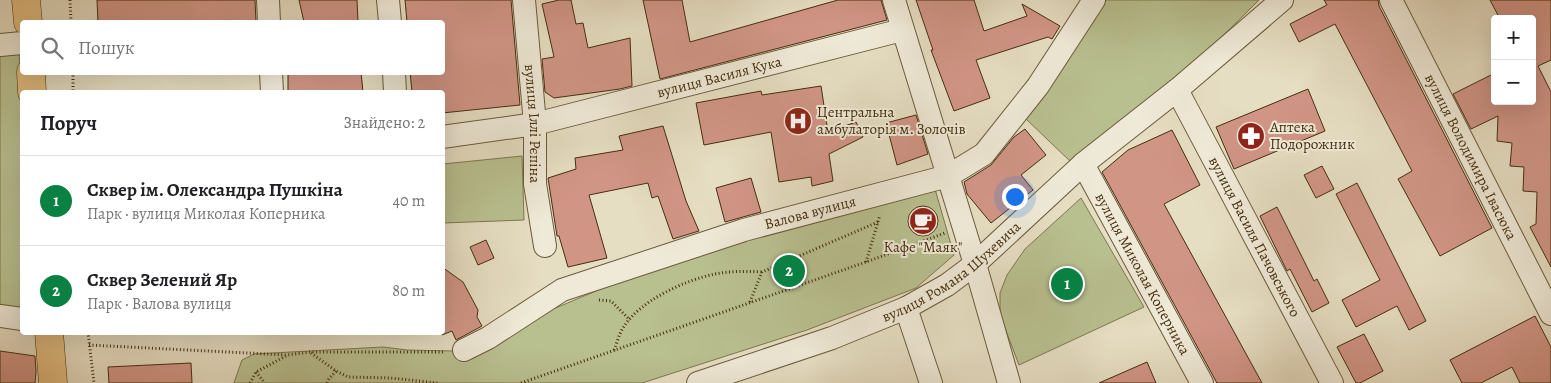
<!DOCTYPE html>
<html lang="uk">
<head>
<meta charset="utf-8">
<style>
  body { margin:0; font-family:Alegreya,serif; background:#f2f2f2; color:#202124 }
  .controls { position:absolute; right:15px; top:15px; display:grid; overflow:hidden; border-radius:5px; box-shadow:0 5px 20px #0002 }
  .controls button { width:45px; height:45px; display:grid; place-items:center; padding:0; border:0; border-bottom:1px solid #e0e0e0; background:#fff; color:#202124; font:25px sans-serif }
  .you { position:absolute; left:1014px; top:196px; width:18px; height:18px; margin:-12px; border:4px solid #fff; border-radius:50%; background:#1a73e8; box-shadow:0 0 0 8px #1a73e833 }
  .badge { display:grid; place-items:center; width:32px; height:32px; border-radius:50%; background:#0b8043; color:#fff; font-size:16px; font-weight:700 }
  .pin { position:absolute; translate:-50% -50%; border:2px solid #fff; box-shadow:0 1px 5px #0006 }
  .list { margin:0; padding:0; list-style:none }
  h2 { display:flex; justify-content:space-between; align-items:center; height:65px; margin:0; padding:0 20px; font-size:21px }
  h2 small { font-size:16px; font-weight:400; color:#757577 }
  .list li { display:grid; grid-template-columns:32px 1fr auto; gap:15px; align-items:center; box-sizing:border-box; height:90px; padding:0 20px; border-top:1px solid #e0e0e0 }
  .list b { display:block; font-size:19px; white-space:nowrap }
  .list p { margin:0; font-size:16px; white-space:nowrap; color:#757577 }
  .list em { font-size:16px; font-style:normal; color:#757577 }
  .icon { flex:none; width:28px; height:28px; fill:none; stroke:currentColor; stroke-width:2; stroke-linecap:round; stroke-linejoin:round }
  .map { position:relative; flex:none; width:1551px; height:383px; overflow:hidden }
  .search { position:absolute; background:#fff; box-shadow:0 5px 20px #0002; left:20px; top:20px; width:425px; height:55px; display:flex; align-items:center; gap:12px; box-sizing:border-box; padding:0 18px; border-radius:5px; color:#757577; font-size:19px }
  .panel { position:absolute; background:#fff; box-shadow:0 5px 20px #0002; left:20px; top:90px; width:425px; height:245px; border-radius:5px }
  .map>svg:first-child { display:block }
</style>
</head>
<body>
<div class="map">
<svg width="1551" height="383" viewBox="0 0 1551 383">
  <rect width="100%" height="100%" fill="#e6dec3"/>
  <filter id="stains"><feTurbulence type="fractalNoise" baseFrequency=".004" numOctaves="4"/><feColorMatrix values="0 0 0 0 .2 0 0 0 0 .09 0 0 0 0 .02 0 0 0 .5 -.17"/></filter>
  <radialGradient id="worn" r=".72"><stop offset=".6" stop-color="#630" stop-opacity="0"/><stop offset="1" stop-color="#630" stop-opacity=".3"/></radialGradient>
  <!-- green -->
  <path fill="#b9c090" stroke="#7e774e" d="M1095,0H1259L1170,88L1072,163L1025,118Z
    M19,48L22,118V308L0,305V50Z
    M522,156L524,220L443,223V164Z
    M935,189L954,255L916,288L807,330L642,383H234L242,360L254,354L383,347L407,350L454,351L707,244Z
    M1081,198L1144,307L1019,365L1000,315V293L1007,275L1025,249Z"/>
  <!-- building -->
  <path fill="#d19586" stroke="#442e0d" d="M97,0H255L256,22H98Z
    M299,0H357L358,22H304Z
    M405,0H511L520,105L442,113V92H412L410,72H442V22H407Z
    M559,0H571L576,24L583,23L588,48L630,38L632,86L620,89L554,98L545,92L542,59L554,57L542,4Z
    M643,0H682L690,42L838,0H881L887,20L660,79Z
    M916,0H974L984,31L1027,16L1022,4L1060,26L1052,39L1048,37L976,60L990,98L954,111L931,50H933Z
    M1324,0H1378L1379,6L1492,228L1440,256L1398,179L1412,171L1335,24L1299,42L1290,24L1327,5Z
    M1490,0H1551V60L1538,66L1551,92V267L1530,227L1536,224L1537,192L1523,191L1524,167L1510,166L1512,143L1497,141L1498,116L1471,129L1453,94L1495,73V101H1532V19H1500Z
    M288,72H361L363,92H288Z
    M821,86L828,132L856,122L863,137L829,154L833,181L812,186L811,177L779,182L771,132L704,145L696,103L761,91L762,95Z
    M1308,89L1325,131L1234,169L1216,127Z
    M916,115L928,154L897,165L886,123Z
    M663,126L686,201L699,231L673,239L658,196L652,198L648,183L589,195L607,258L568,267L559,236H557L548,178L576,169L575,158L623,150L619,136Z
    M1025,129L1046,155L1021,175L1033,190L991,223L967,194L964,182L991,165L1014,137Z
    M1172,130L1200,185L1164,204L1262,383H1217L1102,172L1128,150Z
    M1322,166L1334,189L1316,198L1304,175Z
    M751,178L761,212L725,222L716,188Z
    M1357,183L1426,321L1409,330L1397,306L1356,327L1342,300L1380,280L1336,194Z
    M908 221a15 15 0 1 1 30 0a15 15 0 1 1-30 0Z
    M1277,207L1314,281L1317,279L1329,303L1312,312L1290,269L1287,271L1260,216Z
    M486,240L494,258L478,265L470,247Z
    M442,267L463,282L478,310L477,317L482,326L456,340L452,331L442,335Z
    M1535,316L1551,347V383H1520L1512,367L1481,383H1462L1450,360Z
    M1364,334L1383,371L1360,383H1356L1337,347Z
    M0,351L35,356L36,372L35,383H0Z
    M1147,362L1156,383H1099Z
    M191,363L192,383H109L108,367Z"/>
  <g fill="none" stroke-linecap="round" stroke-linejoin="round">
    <!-- minor casing -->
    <g stroke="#6c5a3a" stroke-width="24">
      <g id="minor">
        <path d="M268,0L269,22"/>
        <path d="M388,0L390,22"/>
        <path id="s1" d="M524,0L535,124V184L545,246"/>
        <path d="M894,0L975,264L1009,383"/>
        <path id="s2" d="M1391,0L1551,314"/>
        <path d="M0,45L22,43"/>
        <path d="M271,72L272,92"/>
        <path d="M394,72L395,92"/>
        <path id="s3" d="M1177,90L1332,383"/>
        <path id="s4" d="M442,137L535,124L902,30"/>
        <path id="s5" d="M1083,164L1202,383"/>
        <path d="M906,308L931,383"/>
        <path d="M0,316L22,319"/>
        <path id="s6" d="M464,350L488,338L562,290L744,230L948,176L984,154L1038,86L1094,0"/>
        <path id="s7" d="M698,383L832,338L906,308L947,285L975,264L1083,164L1177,90L1282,0"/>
      </g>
    </g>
    <!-- major casing -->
    <g stroke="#442e0d" stroke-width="29">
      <path id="major" d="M26,0L28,22
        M31,72L32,92
        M49,332L53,383"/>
    </g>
    <!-- path -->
    <path stroke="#442e0d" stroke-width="3" stroke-dasharray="1 2.5" stroke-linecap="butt" d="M70,0L71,22
      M73,72V92
      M866,262L880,215
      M599,300L611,301L630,320
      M750,302L762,272L878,222
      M88,332L94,383
      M89,345L287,355L310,352H443
      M614,350C617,343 619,334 623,328C639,301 685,280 715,274C731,271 746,271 762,272
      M311,353L336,371L348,377L391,378L438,383
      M256,372L265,383
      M250,383L256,372L286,356
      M327,383L329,379L336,371
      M521,383L866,262L945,233"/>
    <!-- minor -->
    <use href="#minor" stroke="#efead8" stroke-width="22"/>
    <!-- major -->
    <use href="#major" stroke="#e3bf82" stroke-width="28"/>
  </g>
  <!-- icons -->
  <defs>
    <g id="hospital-disc" transform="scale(1.4375)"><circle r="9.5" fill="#8f2418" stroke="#efead8"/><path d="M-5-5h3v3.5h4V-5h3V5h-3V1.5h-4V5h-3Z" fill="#fff"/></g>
    <g id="pharmacy-disc" transform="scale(1.4375)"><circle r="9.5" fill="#8f2418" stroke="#efead8"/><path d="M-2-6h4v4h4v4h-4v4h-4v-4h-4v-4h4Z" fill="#fff"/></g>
    <g id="cafe-disc" transform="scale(1.4375)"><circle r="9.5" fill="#8f2418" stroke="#efead8"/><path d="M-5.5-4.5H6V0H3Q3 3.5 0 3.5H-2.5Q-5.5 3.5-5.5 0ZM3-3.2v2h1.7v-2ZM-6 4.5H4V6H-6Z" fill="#fff"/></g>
  </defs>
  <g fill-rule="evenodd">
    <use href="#hospital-disc" x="798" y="121"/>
    <use href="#pharmacy-disc" x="1251" y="136"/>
    <use href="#cafe-disc" x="923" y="221"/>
  </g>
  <g text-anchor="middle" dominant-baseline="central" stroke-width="4" stroke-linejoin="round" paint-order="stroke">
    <!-- street labels -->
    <g font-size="15" fill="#442e0d" stroke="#efead8">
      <text stroke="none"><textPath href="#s4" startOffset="284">вулиця Василя Кука</textPath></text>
      <text stroke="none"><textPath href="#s1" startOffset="124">вулиця Іллі Рєпіна</textPath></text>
      <text stroke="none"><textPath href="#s2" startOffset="176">вулиця Володимира Івасюка</textPath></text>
      <text stroke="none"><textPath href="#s6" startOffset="375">Валова вулиця</textPath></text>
      <text stroke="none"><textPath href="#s3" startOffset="166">вулиця Василя Пачовського</textPath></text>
      <text stroke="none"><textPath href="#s7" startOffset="279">вулиця Романа Шухевича</textPath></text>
      <text stroke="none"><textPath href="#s5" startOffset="125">вулиця Миколая Коперника</textPath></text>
    </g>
    <!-- poi labels -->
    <g font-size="15" fill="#442e0d" stroke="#efead8" text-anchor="start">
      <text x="817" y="112">Центральна<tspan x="817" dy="17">амбулаторія м. Золочів</tspan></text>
      <text x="1270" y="127">Аптека<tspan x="1270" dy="17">Подорожник</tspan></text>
      <text x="923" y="247" text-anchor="middle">Кафе "Маяк"</text>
    </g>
  </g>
  <rect width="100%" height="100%" filter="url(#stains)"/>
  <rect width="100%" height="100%" fill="url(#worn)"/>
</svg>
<div class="controls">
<button>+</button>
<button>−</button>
</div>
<div class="you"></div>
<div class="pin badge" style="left:1067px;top:284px">1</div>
<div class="pin badge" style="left:789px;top:271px">2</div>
<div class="search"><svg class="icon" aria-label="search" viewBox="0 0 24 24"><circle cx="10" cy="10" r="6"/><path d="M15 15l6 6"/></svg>Пошук</div>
<section class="panel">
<h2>Поруч<small>Знайдено: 2</small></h2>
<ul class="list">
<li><span class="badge">1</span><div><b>Сквер ім. Олександра Пушкіна</b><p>Парк · вулиця Миколая Коперника</p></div><em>40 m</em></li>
<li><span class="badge">2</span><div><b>Сквер Зелений Яр</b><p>Парк · Валова вулиця</p></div><em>80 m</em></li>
</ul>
</section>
</div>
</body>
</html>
